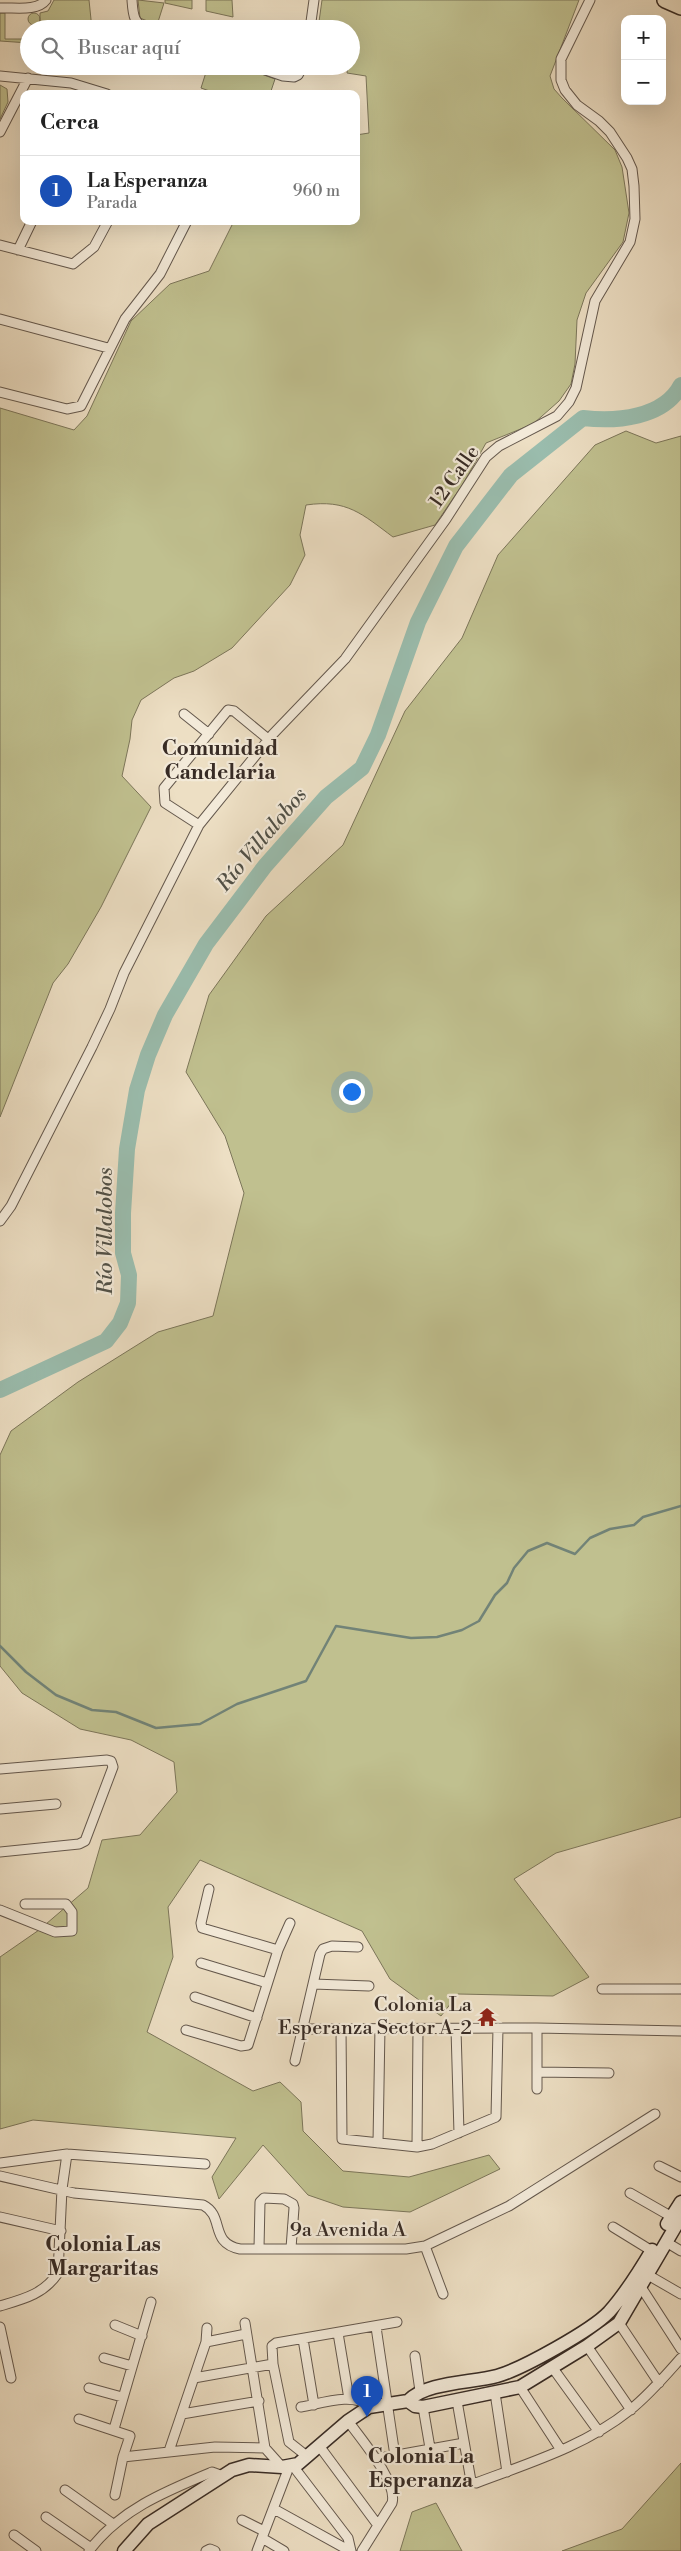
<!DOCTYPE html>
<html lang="es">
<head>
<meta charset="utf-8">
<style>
  body { margin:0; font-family:"Libre Bodoni",serif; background:#f6f6f6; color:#222 }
  .controls { position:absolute; right:15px; top:15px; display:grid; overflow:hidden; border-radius:10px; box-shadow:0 5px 20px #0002 }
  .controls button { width:45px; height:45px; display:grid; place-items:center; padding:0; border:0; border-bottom:1px solid #e0e0e0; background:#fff; color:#222; font:25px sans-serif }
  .you { position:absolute; left:351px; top:1091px; width:18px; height:18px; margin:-12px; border:4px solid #fff; border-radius:50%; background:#1a73e8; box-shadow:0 0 0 8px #1a73e833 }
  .badge { display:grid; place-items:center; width:32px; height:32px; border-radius:50%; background:#8f2418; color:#fff; font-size:16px; font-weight:700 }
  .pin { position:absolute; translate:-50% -41px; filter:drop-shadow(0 1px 2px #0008) }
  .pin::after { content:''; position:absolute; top:26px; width:18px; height:15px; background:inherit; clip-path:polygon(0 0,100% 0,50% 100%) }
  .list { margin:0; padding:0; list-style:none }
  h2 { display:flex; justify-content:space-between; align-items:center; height:65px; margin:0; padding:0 20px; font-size:21px }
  h2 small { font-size:16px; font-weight:400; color:#767676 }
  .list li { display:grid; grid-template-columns:32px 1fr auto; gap:15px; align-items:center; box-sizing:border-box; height:70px; padding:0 20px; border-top:1px solid #e0e0e0 }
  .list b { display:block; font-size:19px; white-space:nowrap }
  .list p { margin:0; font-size:16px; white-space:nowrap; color:#767676 }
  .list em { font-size:16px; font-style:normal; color:#767676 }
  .icon { flex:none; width:28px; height:28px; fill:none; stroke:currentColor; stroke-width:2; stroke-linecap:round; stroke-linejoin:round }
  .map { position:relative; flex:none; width:681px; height:2551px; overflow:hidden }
  .search { position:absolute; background:#fff; box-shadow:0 5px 20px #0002; left:20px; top:20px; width:340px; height:55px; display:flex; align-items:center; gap:12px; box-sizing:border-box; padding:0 18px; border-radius:28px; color:#767676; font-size:19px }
  .panel { position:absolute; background:#fff; box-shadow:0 5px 20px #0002; left:20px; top:90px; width:340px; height:135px; border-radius:10px }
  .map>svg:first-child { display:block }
</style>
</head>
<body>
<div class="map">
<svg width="681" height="2551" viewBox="0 0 681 2551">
  <rect width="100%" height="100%" fill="#eddfc4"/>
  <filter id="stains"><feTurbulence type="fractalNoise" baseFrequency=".004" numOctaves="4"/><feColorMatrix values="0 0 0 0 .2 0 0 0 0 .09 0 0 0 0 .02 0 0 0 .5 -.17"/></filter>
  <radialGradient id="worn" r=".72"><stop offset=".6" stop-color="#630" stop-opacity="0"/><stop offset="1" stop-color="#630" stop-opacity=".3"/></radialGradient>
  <!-- green -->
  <path fill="#c0c08f" stroke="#7c765a" d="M54,0H89L92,29H40V13L48,11Z
    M138,0L164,3L157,25L140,18Z
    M165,0H192V9L165,3Z
    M206,0H232L233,17L206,11Z
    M322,0H579L550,76L554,89L562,98L615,150L622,167L629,213L623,242L586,293L577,320L575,364L571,384L559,401L533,424L486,443L463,484L435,525L393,537C362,514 347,499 306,505L300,535L305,555L290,585L232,648L194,671L174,678L141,700L132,720L130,739L122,776L151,807L101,907L68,964L53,983L0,1117V408L74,430L87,416L131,321L170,284L209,271L234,221H356V135L369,133L366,76L347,73L348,66H351V29H318Z
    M0,13H5V39H29V43L0,41Z
    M28 19a6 6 0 1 1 12 0a6 6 0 1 1-12 0Z
    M208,66H239L275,79L270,94H218L201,88Z
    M0,85L7,89L8,102L0,119Z
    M626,431L656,443L681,436V1817L556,1853L514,1879L589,1977L553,1996L458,1994L441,2016L390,1979L362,1931L200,1860L168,1907L173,1957L147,2032L253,2091L280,2082L301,2102L303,2131L343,2171L409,2177L489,2155L500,2169L410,2212L343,2207L308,2195L263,2145L219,2199L212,2177L236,2138L33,2120L0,2129V1957L39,1930L88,1888L102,1840L140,1835L177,1792L174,1762L131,1740L80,1729L22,1693L0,1666V1455L11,1431L78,1382L158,1332L213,1316L244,1193L225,1136L186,1072L209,995L266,916L343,845L405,711L462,638L498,555L595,445Z
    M681,2463V2551H562L622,2529Z
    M436,2503L462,2551H400L412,2512Z"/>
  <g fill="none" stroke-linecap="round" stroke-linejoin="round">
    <!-- stream -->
    <path stroke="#728377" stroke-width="2.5" d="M0,1646L26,1672L56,1695L92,1710L116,1712L156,1728L200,1724L237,1704L306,1681L336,1626L411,1638L437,1637L462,1630L479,1621L495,1595L507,1583L514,1568L528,1551L547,1543L575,1554L590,1538L610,1529L634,1525L643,1517L681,1506"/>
    <!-- river -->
    <path stroke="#9abdae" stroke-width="16" d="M0,1390L106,1341L120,1323L128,1303L129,1275L123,1253V1213L127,1149L137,1090L148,1055L165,1015L206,944L265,866L326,797L362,768L378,735L418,622L456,546L511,475L583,418C616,422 664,418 681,385"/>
    <!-- minor casing -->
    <g stroke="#64584d" stroke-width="11">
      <path id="minor" d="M132,0C133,14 133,24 148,29
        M0,8C13,7 37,12 46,0
        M310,29L314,0
        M254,66L283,76L294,77L298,75L303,66
        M0,76L71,83L107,94
        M0,132L28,78
        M0,245L73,264L94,247L108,221
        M18,250L32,221
        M0,319L108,348
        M0,392L67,409L81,406L125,319L160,274L187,221
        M184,714L209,734
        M199,825L165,803L164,788L228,710L234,711L268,739
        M0,1221L11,1206L92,1047L110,1009L124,973L199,825L273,734L345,659L446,519L486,457L499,446L557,416L569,402L576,388L595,301L630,242L635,219L634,186L632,169L627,158L610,132L599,121L577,105L565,90L561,80V59L590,0
        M0,1769L107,1760L111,1761L113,1767L85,1841L79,1844L0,1852
        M0,1809L56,1804
        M209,1889L201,1923L202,1928L278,1950
        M0,1910L55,1932L72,1931V1912L66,1904H25
        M201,1963L267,1983
        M313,1984L369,1986
        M602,1989H681
        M195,1997L257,2018
        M537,2028V2089
        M303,2029L537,2028L681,2031
        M341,2029L342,2139L417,2147L432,2144L496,2117L498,2028
        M456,2029L459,2133
        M186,2030L241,2046L248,2045L278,1950L290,1923
        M295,2061L320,1954L323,1949L332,1946L358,1947
        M537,2072L609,2073
        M378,2143L380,2027
        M417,2147L418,2029
        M0,2163L67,2154L205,2164
        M659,2166L681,2177
        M0,2176L74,2193L203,2205C225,2216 209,2243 240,2249H406L425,2246L509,2206L655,2114
        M630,2193L672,2217
        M0,2217L61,2231
        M613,2227L652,2251
        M666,2242L681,2251
        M425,2246L443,2294
        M259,2248L260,2202L264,2198L284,2199L293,2204L294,2208L291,2248
        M648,2275L681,2294
        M641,2287L681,2349
        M0,2306C24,2299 44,2294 58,2273L62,2189L67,2154
        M245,2323L265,2448
        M619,2323L659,2383
        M115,2325L142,2336
        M0,2327L11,2378
        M376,2327L395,2456
        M338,2333L349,2399
        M303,2339L314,2405
        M206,2342L246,2334
        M587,2346L631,2410
        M415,2356L420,2391
        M104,2358L132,2366
        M552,2367L599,2432
        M194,2378L273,2364
        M520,2387L561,2450
        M89,2388L122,2397
        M495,2393L507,2472
        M457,2401L471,2481L476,2483C529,2463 585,2446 630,2410C649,2395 665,2376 681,2358
        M301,2407C319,2404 355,2391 369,2407
        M423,2407L430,2448
        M182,2414L259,2401
        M79,2419L130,2436L123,2457L115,2495
        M348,2421C361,2439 398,2482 392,2503L362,2551
        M114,2429L151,2302
        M320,2447L377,2524
        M169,2451L206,2342L207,2328
        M123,2457L215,2447L265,2448L282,2467
        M308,2457L289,2442L273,2364L272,2346L276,2343L397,2322
        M375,2459L464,2443
        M293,2466L348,2538L351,2551
        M65,2490L113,2524
        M274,2509L350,2551
        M46,2517L91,2548
        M242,2520L264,2531
        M14,2535L36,2551
        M262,2538L284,2551
        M89,2551C119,2510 166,2491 212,2472L223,2476
        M206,2551L210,2549L215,2551
        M257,2551L289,2467"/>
    </g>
    <!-- secondary casing -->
    <g stroke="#372b25" stroke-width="15">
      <path id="secondary" d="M667,2224L681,2202
        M408,2401C426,2382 471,2383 497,2376C522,2369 592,2330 609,2312C626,2293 639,2272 652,2250
        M124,2551L148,2524L232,2470L249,2465L282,2467L298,2464L348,2421L369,2407L408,2401L415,2406L423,2407L520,2387L587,2346L619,2323L681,2217"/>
    </g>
    <!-- trunk casing -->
    <g stroke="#372b25" stroke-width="18">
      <path id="trunk" d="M665,0L681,7"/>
    </g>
    <!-- minor -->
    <use href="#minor" stroke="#f3ead9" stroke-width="9"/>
    <!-- secondary -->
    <use href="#secondary" stroke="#f3ead9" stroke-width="12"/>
    <!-- trunk -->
    <use href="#trunk" stroke="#eddfc4" stroke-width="15"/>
  </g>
  <!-- icons -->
  <defs>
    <g id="temple-bare" transform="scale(1.5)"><path d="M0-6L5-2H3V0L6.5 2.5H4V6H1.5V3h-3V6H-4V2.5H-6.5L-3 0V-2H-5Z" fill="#8f2418" stroke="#f3ead9" stroke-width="2.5" paint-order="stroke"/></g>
  </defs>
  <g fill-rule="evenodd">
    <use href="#temple-bare" x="487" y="2017"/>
  </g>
  <g text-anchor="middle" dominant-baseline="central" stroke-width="4.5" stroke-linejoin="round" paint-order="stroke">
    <!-- street labels -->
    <g font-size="20" fill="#372b25" stroke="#f3ead9">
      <text transform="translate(455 477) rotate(-55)">12 Calle</text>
      <text x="348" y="2230">9a Avenida A</text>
    </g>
    <!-- poi labels -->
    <g font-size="20" fill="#372b25" stroke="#f3ead9" text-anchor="end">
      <text x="472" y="2005">Colonia La<tspan x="472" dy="23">Esperanza Sector A-2</tspan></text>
    </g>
    <!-- neighbourhood labels -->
    <g font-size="21" font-weight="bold" fill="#372b25" stroke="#f3ead9">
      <text x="220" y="749">Comunidad<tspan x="220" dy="24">Candelaria</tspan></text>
      <text x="103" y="2245">Colonia Las<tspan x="103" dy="24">Margaritas</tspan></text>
      <text x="421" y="2457">Colonia La<tspan x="421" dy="24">Esperanza</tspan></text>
    </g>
    <!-- water labels -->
    <g font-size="21" font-style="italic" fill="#505047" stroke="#f3ead9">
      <text transform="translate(262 840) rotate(-50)">Río Villalobos</text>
      <text transform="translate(106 1231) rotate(-90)">Río Villalobos</text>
    </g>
  </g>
  <rect width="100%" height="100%" filter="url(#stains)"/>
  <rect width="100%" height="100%" fill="url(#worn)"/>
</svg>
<div class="controls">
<button>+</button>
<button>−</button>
</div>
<div class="you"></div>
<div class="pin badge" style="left:367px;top:2417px;background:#1a4fb4">1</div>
<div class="search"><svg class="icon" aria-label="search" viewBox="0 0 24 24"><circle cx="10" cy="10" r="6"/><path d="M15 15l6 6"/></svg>Buscar aquí</div>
<section class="panel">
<h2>Cerca<small></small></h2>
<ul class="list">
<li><span class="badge" style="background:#1a4fb4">1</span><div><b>La Esperanza</b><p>Parada</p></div><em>960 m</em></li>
</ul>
</section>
</div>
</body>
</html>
